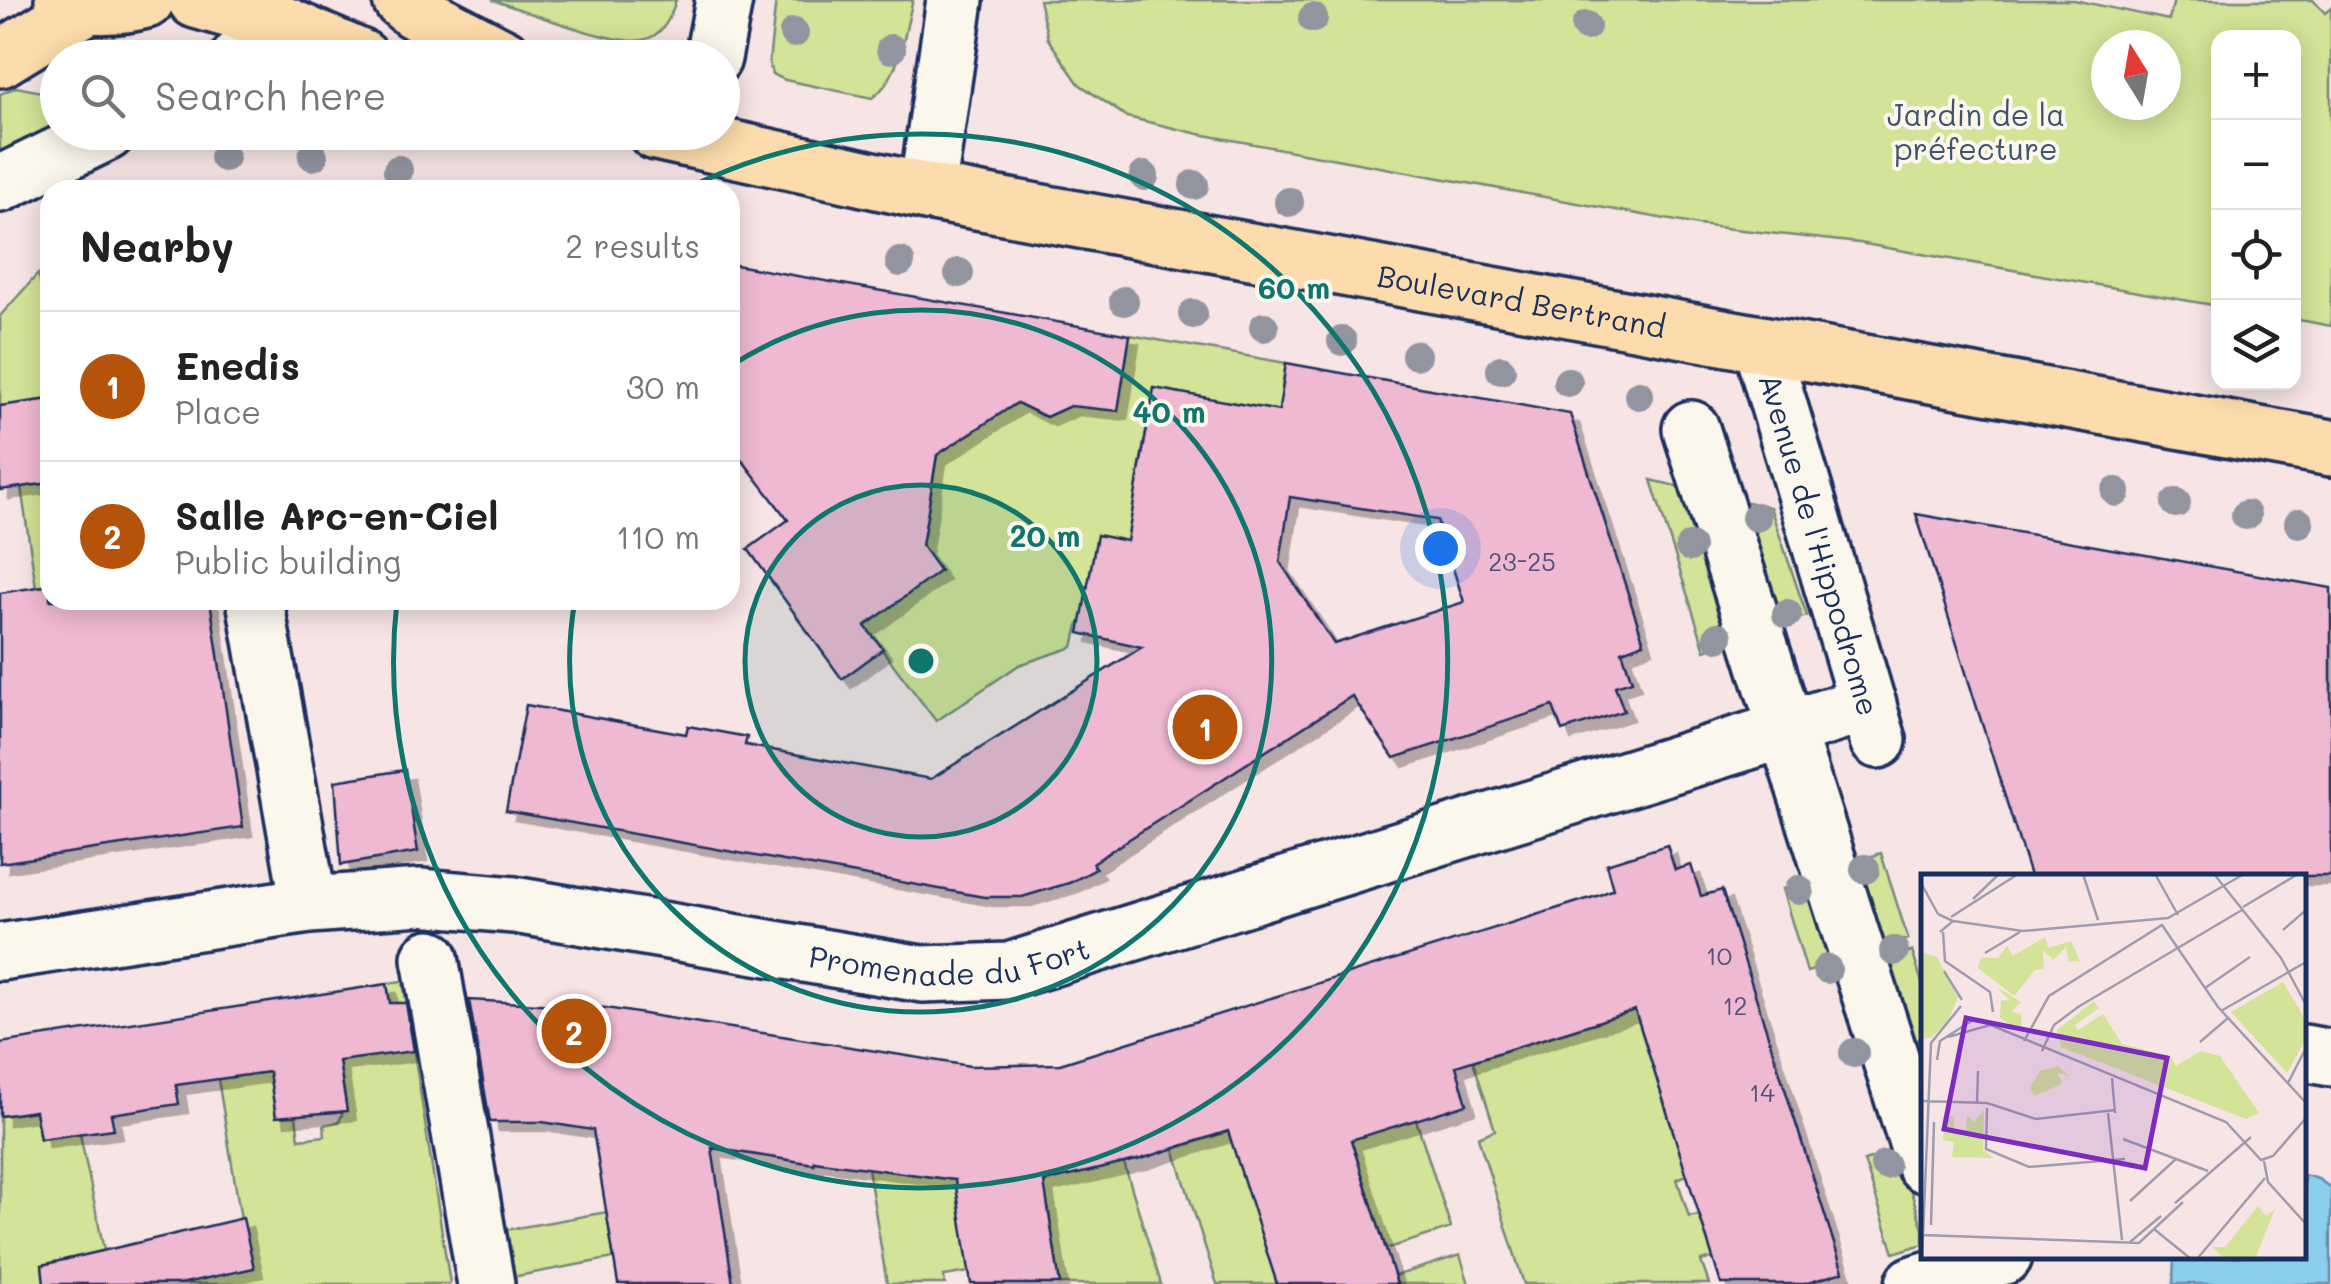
<!DOCTYPE html>
<html lang="en">
<head>
<meta charset="utf-8">
<style>
  body { margin:0; font-family:Mali,sans-serif; background:#f6f6f6; color:#222 }
  .controls { position:absolute; right:30px; top:30px; display:grid; overflow:hidden; border-radius:20px; box-shadow:0 5px 25px #0003 }
  .controls button { width:90px; height:90px; display:grid; place-items:center; padding:0; border:0; border-bottom:2px solid #e0e0e0; background:#fff; color:#222; font:50px sans-serif }
  .compass { position:absolute; left:2091px; top:30px; width:90px; height:90px; border-radius:50%; background:#fff; box-shadow:0 5px 25px #0003; rotate:349deg }
  .you { position:absolute; left:1440px; top:548px; width:35px; height:35px; margin:-25px; border:8px solid #fff; border-radius:50%; background:#1a73e8; box-shadow:0 0 0 15px #1a73e833 }
  .badge { display:grid; place-items:center; width:65px; height:65px; border-radius:50%; background:#b45309; color:#fff; font-size:32px; font-weight:700 }
  .pin { position:absolute; translate:-50% -50%; border:5px solid #fff; box-shadow:0 2px 10px #0006 }
  .list { margin:0; padding:0; list-style:none }
  h2 { display:flex; justify-content:space-between; align-items:center; height:130px; margin:0; padding:0 40px; font-size:42px }
  h2 small { font-size:32px; font-weight:400; color:#767676 }
  .list li { display:grid; grid-template-columns:65px 1fr auto; gap:30px; align-items:center; box-sizing:border-box; height:150px; padding:0 40px; border-top:2px solid #e0e0e0 }
  .list b { display:block; font-size:38px; white-space:nowrap }
  .list p { margin:0; font-size:32px; white-space:nowrap; color:#767676 }
  .list em { font-size:32px; font-style:normal; color:#767676 }
  .icon { flex:none; width:55px; height:55px; fill:none; stroke:currentColor; stroke-width:2; stroke-linecap:round; stroke-linejoin:round }
  .map { position:relative; flex:none; width:2331px; height:1284px; overflow:hidden }
  .search { position:absolute; background:#fff; box-shadow:0 5px 25px #0003; left:40px; top:40px; width:700px; height:110px; display:flex; align-items:center; gap:25px; box-sizing:border-box; padding:0 35px; border-radius:55px; color:#767676; font-size:38px }
  .panel { position:absolute; background:#fff; box-shadow:0 5px 25px #0003; left:40px; top:180px; width:700px; height:430px; border-radius:30px }
  .map>svg:first-child { display:block }
</style>
</head>
<body>
<div class="map">
<svg width="2331" height="1284" viewBox="0 0 2331 1284">
  <defs>
    <filter id="shadow"><feDropShadow dx="9" dy="9" stdDeviation="0" flood-color="#0004"/></filter>
  </defs>
  <rect width="100%" height="100%" fill="#f7e4e4"/>
  <filter id="ink" filterUnits="userSpaceOnUse"><feTurbulence type="fractalNoise" baseFrequency=".01" numOctaves="2"/><feDisplacementMap in="SourceGraphic" scale="20" xChannelSelector="R" yChannelSelector="G"/><feConvolveMatrix kernelMatrix="1 2 1 2 8 2 1 2 1" color-interpolation-filters="sRGB"/></filter>
  <g filter="url(#ink)">
    <!-- green -->
    <path fill="#d3e397" stroke="#77897a" stroke-width="2.5" fill-rule="evenodd" d="M492,0H676C671,17 663,36 643,40C613,46 524,10 492,0Z
      M776,0H913C904,32 901,78 872,98L785,80L772,74L769,62Z
      M1039,0H2074L2169,20L2174,0H2313L2325,13L2331,8V326L2294,319V38H2218V306L1859,243L1698,225L1199,134L1127,117L1079,84L1048,39ZM2106,45H2166V105H2106Z
      M16,87L57,95L58,132L0,170V94Z
      M38,274L45,297L50,296V399L0,406V316Z
      M1130,335L1286,363L1278,415L1200,417L1150,408L1137,483L1221,498L1078,625L1073,647L1019,665L936,721L862,623L917,539L924,535L941,430L968,435L987,422L993,390L1042,416L1057,412L1102,382L1122,385Z
      M1651,480L1693,490L1741,639L1705,650Z
      M50,483V585L36,587L21,487Z
      M1730,498L1770,507L1807,616L1773,626Z
      M1881,853L1908,939L1872,950L1846,864Z
      M1816,878L1842,961L1807,972L1782,889Z
      M1912,951L1923,986V1038L1903,1045L1877,962Z
      M403,981L450,1284H180L254,1267L241,1219L218,1079L269,1072L276,1117L296,1116L299,1139L325,1136L324,1125L339,1122L346,1104L339,1061L397,1053L387,983Z
      M1632,1001L1687,1175L1677,1179L1689,1217L1699,1215L1713,1258L1701,1261L1709,1284H1524L1478,1137L1495,1130L1473,1061L1601,1021Z
      M1402,1076L1451,1228L1386,1249L1346,1125Z
      M35,1111L40,1139L80,1134L111,1284H0V1116Z
      M1267,1119L1277,1284H1217L1174,1149Z
      M1898,1150L1923,1229V1244L1894,1253L1864,1161Z
      M1124,1163L1161,1284H1060L1048,1207L1031,1180L1059,1178Z
      M868,1168L969,1182V1272L944,1276L945,1284H887Z
      M607,1212L614,1258L512,1277L505,1230Z
      M1460,1255L1469,1284H1397L1395,1276Z"/>
    <!-- water -->
    <path fill="#8ccfed" stroke="#5f8fb4" stroke-width="2.5" d="M2304,1175L2318,1179L2331,1188V1284H2173L2174,1257L2304,1256Z"/>
    <!-- building -->
    <path fill="#efb9d2" stroke="#1b2f5e" stroke-width="2.5" fill-rule="evenodd" filter="url(#shadow)" d="M730,264L1130,335L1118,411L1070,406L1046,417L1017,403L937,455L922,546L940,571L865,626L883,649L842,679L748,549L788,520L730,444Z
      M1286,363L1570,414L1644,643L1622,651L1632,681L1615,686L1624,711L1562,731L1553,706L1394,758L1352,696L1092,863L1096,869L1069,883L1022,897H984L506,811L526,705L686,734L688,726L747,737L745,745L931,779L1142,647L1079,633L1097,535L1127,541L1154,388L1279,411ZM1290,497L1437,520L1464,602L1334,644L1280,562Z
      M50,399V483L0,490V406Z
      M1916,514L2331,588V876H2030Z
      M50,585V600H210L243,827L0,863V593Z
      M405,770L418,852L341,865L335,781Z
      M1667,845L1675,870L1691,865L1701,896L1722,890L1843,1272L1805,1284H1721L1635,1010L1456,1066L1467,1104L1351,1140L1397,1284H1277L1228,1131L1141,1159L1044,1182L1060,1284H971L955,1180L814,1161V1164L712,1148L733,1284H618L593,1130L542,1122H490L469,1000L606,1008L970,1066L1060,1064L1600,895L1613,889L1606,864Z
      M387,984L390,1003H406L414,1051L339,1061L347,1111L276,1117L269,1072L176,1085L179,1104L111,1114L114,1129L40,1139L35,1111L0,1116V1043Z
      M243,1218L254,1268L180,1284H44L42,1265Z"/>
    <g fill="none" stroke-linecap="round" stroke-linejoin="round">
      <!-- minor casing -->
      <g stroke="#1b2f5e" stroke-width="62">
        <g id="minor">
          <path d="M239,58L287,26"/>
          <path d="M713,58L724,0"/>
          <path d="M0,184L107,132"/>
          <path d="M927,192L955,0"/>
          <path id="s1" d="M1761,345L1878,740"/>
          <path d="M1691,429L1777,700"/>
          <path d="M255,600L309,905"/>
          <path d="M1791,745L1924,1164"/>
          <path id="s2" d="M0,952L309,905L420,897L514,905L922,974L1009,971L1868,704"/>
          <path d="M430,958L486,1284"/>
          <path d="M2304,1053L2331,1058"/>
          <path d="M1914,1284L2004,1256"/>
        </g>
      </g>
      <!-- major casing -->
      <g stroke="#1b2f5e" stroke-width="62">
        <g id="major">
          <path d="M63,0C89,8 120,7 146,0"/>
          <path d="M196,0L287,26L361,58"/>
          <path d="M401,0L413,10L505,58"/>
          <path d="M0,59L88,5"/>
          <path id="s3" d="M656,132L927,192L2331,448"/>
        </g>
      </g>
      <!-- minor -->
      <use href="#minor" stroke="#fbf7ec" stroke-width="55"/>
      <!-- major -->
      <use href="#major" stroke="#fcdcac" stroke-width="55"/>
    </g>
    <!-- trees -->
    <g fill="#9294a0">
      <circle cx="1313" cy="18" r="15"/>
      <circle cx="1586" cy="26" r="15"/>
      <circle cx="794" cy="33" r="15"/>
      <circle cx="891" cy="49" r="15"/>
      <circle cx="313" cy="156" r="15"/>
      <circle cx="224" cy="157" r="15"/>
      <circle cx="398" cy="170" r="15"/>
      <circle cx="1144" cy="176" r="15"/>
      <circle cx="1194" cy="185" r="15"/>
      <circle cx="1289" cy="202" r="15"/>
      <circle cx="900" cy="262" r="15"/>
      <circle cx="959" cy="273" r="15"/>
      <circle cx="1124" cy="301" r="15"/>
      <circle cx="1193" cy="314" r="15"/>
      <circle cx="1264" cy="327" r="15"/>
      <circle cx="1342" cy="341" r="15"/>
      <circle cx="1416" cy="355" r="15"/>
      <circle cx="1501" cy="370" r="15"/>
      <circle cx="1568" cy="382" r="15"/>
      <circle cx="1639" cy="395" r="15"/>
      <circle cx="2116" cy="492" r="15"/>
      <circle cx="2176" cy="503" r="15"/>
      <circle cx="2246" cy="515" r="15"/>
      <circle cx="1756" cy="517" r="15"/>
      <circle cx="2299" cy="523" r="15"/>
      <circle cx="1690" cy="547" r="15"/>
      <circle cx="1787" cy="614" r="15"/>
      <circle cx="1718" cy="637" r="15"/>
      <circle cx="1865" cy="869" r="15"/>
      <circle cx="1799" cy="890" r="15"/>
      <circle cx="1894" cy="951" r="15"/>
      <circle cx="1827" cy="969" r="15"/>
      <circle cx="1854" cy="1053" r="15"/>
      <circle cx="1885" cy="1165" r="15"/>
    </g>
  </g>
  <!-- distance rings -->
  <circle cx="921" cy="661" r="176" fill="#0f766e" fill-opacity=".12"/>
  <g fill="none" stroke="#0f766e" stroke-width="5">
    <circle cx="921" cy="661" r="176"/>
    <path d="M732 365A351 351 0 1 1 575 600"/>
    <path d="M686 189A527 527 0 1 1 397 601"/>
  </g>
  <g text-anchor="middle" dominant-baseline="central" stroke-width="8" stroke-linejoin="round" paint-order="stroke">
    <!-- number labels -->
    <g font-size="25" fill="#50527b">
      <text x="1522" y="561">23-25</text>
      <text x="1719" y="955">10</text>
      <text x="1735" y="1005">12</text>
      <text x="1762" y="1092">14</text>
    </g>
    <!-- park labels -->
    <g font-size="30" fill="#405369" stroke="#fbf7ec">
      <text x="1976" y="114">Jardin de la<tspan x="1976" dy="34">préfecture</tspan></text>
    </g>
    <!-- street labels -->
    <g font-size="30" fill="#1b2f5e" stroke="#fbf7ec">
      <text stroke="none"><textPath href="#s3" startOffset="882">Boulevard Bertrand</textPath></text>
      <text stroke="none"><textPath href="#s1" startOffset="208">Avenue de l'Hippodrome</textPath></text>
      <text stroke="none"><textPath href="#s2" startOffset="960">Promenade du Fort</textPath></text>
    </g>
  </g>
  <!-- overview -->
  <g transform="translate(1921 874)">
    <rect width="385" height="385" fill="#f7e4e4"/>
    <path d="M124,63L127,74L150,67L159,87L148,88L145,73L132,86L122,76L123,95L114,96L93,122L57,94L60,83L77,84L86,72L92,82ZM0,78L16,83L37,123L25,151L9,164H0ZM362,108L385,147V164L366,199L310,138ZM76,113L100,128L90,138L100,140L101,158L79,144L80,126L89,127ZM173,127L178,134L154,151L157,156L182,140L201,170L249,182L255,192L280,177L299,182L338,239L325,245L140,173L136,156ZM137,192L148,202L137,199L141,210L113,222L109,213L119,197ZM63,236L62,276L72,284L31,283L33,268L22,266L24,241L33,243V258H45L46,241L53,248ZM337,332L345,342L354,335L334,385H297L300,381L291,373H304Z" fill="#d3e397"/>
    <path fill="none" stroke="#9f9cae" stroke-width="2.5" d="M162,0L177,46M234,0L257,41M293,0L360,84L385,131M0,9L17,40M52,25L78,0M322,33L377,0M17,40L32,47L19,58M30,43L97,0M32,47L102,57L247,44L323,0M362,56L385,36M22,58L24,87L69,118L72,138M64,79L99,58M23,97L41,126M284,114L329,83M300,137L385,88M60,147L305,248L340,286L352,282L385,244M27,163L69,151M103,167L128,122L241,51L297,133L385,229M279,168L307,144M121,177L133,151L157,133L321,36M16,186L19,167L52,146M191,204L194,239M367,209L385,174M0,227L66,229L115,245L194,236M56,228L57,197M66,234L65,275L108,293L204,285M187,239L201,366M202,265L287,297M343,287L347,308L385,350M209,327L255,285M254,329L330,263M10,351L13,248M233,355L270,385M2,361L218,369L262,328M209,368L240,342M1,385L10,169L40,132M276,385L344,304"/>
    <path fill="#7b2cbf" fill-opacity="0.15" stroke="#7b2cbf" stroke-width="5" d="M45,144L246,184L224,294L23,255Z"/>
    <rect width="385" height="385" fill="none" stroke="#1b2f5e" stroke-width="5"/>
  </g>
  <circle cx="921" cy="661" r="15" fill="#0f766e" stroke="#fbf7ec" stroke-width="5"/>
  <g font-size="30" text-anchor="middle" font-weight="bold" fill="#0f766e" stroke="#fbf7ec" stroke-width="8" stroke-linejoin="round" paint-order="stroke">
    <text x="1294" y="299">60 m</text>
    <text x="1169" y="423">40 m</text>
    <text x="1045" y="547">20 m</text>
  </g>
</svg>
<div class="controls">
<button>+</button>
<button>−</button>
<button><svg class="icon" aria-label="locate" viewBox="0 0 24 24"><circle cx="12" cy="12" r="6"/><path d="M12 2v4M12 18v4M2 12h4M18 12h4"/></svg></button>
<button><svg class="icon" aria-label="layers" viewBox="0 0 24 24"><path d="M12 4l9 5-9 5-9-5zM3 14l9 5 9-5"/></svg></button>
</div>
<svg class="compass" viewBox="-18 -18 36 36"><path d="M0-13l5 13h-10z" fill="#e53935"/><path d="M0 13l5-13h-10z" fill="#767676"/></svg>
<div class="you"></div>
<div class="pin badge" style="left:1205px;top:727px">1</div>
<div class="pin badge" style="left:574px;top:1031px">2</div>
<div class="search"><svg class="icon" aria-label="search" viewBox="0 0 24 24"><circle cx="10" cy="10" r="6"/><path d="M15 15l6 6"/></svg>Search here</div>
<section class="panel">
<h2>Nearby<small>2 results</small></h2>
<ul class="list">
<li><span class="badge">1</span><div><b>Enedis</b><p>Place</p></div><em>30 m</em></li>
<li><span class="badge">2</span><div><b>Salle Arc-en-Ciel</b><p>Public building</p></div><em>110 m</em></li>
</ul>
</section>
</div>
</body>
</html>
